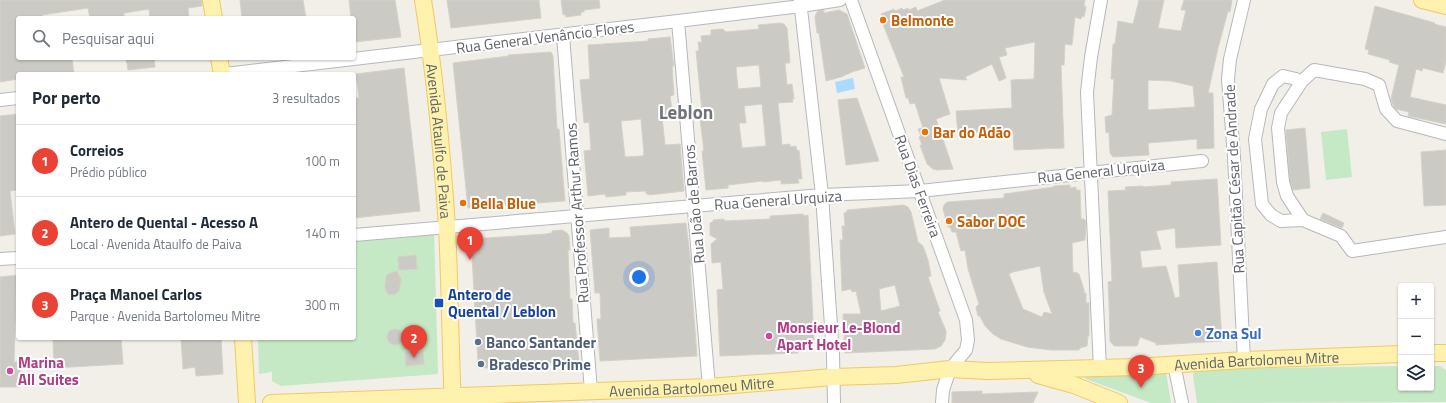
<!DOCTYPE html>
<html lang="pt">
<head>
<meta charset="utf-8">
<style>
  body { margin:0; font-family:"Titillium Web",sans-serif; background:#f6f6f7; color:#1f2937 }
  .controls { position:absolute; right:12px; bottom:12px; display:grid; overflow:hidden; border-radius:4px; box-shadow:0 1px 3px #0004 }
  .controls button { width:36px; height:36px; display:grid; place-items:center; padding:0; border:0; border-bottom:1px solid #e0e1e3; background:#fff; color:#1f2937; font:20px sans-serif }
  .you { position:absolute; left:639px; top:277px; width:14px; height:14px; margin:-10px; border:3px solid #fff; border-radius:50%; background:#1a73e8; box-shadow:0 0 0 6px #1a73e833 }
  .badge { display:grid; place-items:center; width:26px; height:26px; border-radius:50%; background:#ea4335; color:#fff; font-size:13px; font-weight:700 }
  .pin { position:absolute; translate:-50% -33px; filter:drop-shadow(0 1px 2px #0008) }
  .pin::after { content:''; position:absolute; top:21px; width:14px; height:12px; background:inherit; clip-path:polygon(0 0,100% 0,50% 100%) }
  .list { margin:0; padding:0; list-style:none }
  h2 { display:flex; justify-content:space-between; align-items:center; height:52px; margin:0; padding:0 16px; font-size:17px }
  h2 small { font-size:13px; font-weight:400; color:#747a83 }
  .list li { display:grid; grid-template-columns:26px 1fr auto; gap:12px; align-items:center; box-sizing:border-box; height:72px; padding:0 16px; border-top:1px solid #e0e1e3 }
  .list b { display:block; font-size:15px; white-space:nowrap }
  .list p { margin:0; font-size:13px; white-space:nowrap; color:#747a83 }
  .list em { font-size:13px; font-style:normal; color:#747a83 }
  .icon { flex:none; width:22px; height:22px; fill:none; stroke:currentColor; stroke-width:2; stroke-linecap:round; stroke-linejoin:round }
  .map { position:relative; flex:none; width:1446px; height:403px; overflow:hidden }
  .search { position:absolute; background:#fff; box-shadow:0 1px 3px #0004; left:16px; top:16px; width:340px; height:44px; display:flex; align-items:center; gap:10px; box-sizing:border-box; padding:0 14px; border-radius:4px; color:#747a83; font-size:15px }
  .panel { position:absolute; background:#fff; box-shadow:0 1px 3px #0004; left:16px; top:72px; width:340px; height:268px; border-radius:4px }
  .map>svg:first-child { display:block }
</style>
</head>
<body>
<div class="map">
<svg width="1446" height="403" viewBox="0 0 1446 403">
  <rect width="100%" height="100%" fill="#f1efe8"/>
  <!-- green -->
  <path fill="#c5e8c5" d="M1347,129L1352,177L1326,180L1321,132Z
    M434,230L438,374L281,386L272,381V372L259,374L258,338H354V238Z
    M1401,366V388H1431V366H1440L1446,370V402L1197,403L1193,375L1196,369Z
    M1166,372L1171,403H1151L1086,379L1084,376Z"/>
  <!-- water -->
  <path fill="#aadaff" d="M853,78L855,89L837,93L835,82Z"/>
  <!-- building -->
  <path fill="#cccac5" stroke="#d6d1c6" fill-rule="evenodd" d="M0,0H202V6L188,8L189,18H150L149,9L124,13V18H90L88,8L42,15L43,17L34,18H18V58H72L74,74H18V79L0,82Z
    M240,0H303L306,18H242Z
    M349,0H395L401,37L354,42V18H351Z
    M447,0H539L541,18L451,28Z
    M561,0H599L600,8L584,10V12H581V15L566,17L565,14L563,15Z
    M945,0H1085L1084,6L1086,7L1084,17L1082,16L1081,19L1075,17L1072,45L1065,44L1064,65H1061L1064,148L1014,150L1013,131L958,134L956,111L1012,108L1011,80L1034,79L1035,42L1005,48L1007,55L999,57L1006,78L999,81L992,64L965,77L967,80L939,78L950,114L936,119L953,169L937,170L933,169L927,164L920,145H922L919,137L921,136L918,129L923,128L915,103L910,104L908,98H906L901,77H904L881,19L883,18L881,14L894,9L895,11L902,8L903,10L908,8L909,10L916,7L917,11Z
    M1139,0H1164L1158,28L1181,31L1186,10H1181L1184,0H1232L1230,12L1228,11L1218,48L1208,93H1213L1214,148L1197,149V139L1148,143L1149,155L1113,157L1110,153L1109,132L1106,133L1105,117L1112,115L1114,79H1111L1113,44H1115L1118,21L1133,24ZM1148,80L1171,81L1193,86L1195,107L1148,110Z
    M1375,6L1435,23L1434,24L1446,27V62L1443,73L1423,68L1422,71L1416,69L1410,97L1446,105V124L1408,116L1409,112L1396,109L1393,105L1391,99L1399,65L1389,62L1390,60L1368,54L1369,50L1365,49Z
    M824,10V13L839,10L847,14L865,68L852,72L841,77L826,81L819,33H817L815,17L816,14L818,11Z
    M780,23L784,24L787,28L790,63H785L787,85L792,84L794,99H792L793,102L778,103L782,145L790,144V147L796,146L797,151L799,150L802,179H798L799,183L781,184V180L763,182V181L728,185V188L706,190L702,151H704L699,111H702L696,51H699L698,42H702L701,36L711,35V30L723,29L726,32L759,29L758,25ZM759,65L761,87L738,89L736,67ZM762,104L766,146L742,148L739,123H746L744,106Z
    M670,37L674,66H672L674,95L670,96L672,110H670L671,116L662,117L665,145L680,144L684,191L649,195V194H646V191L626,192V195L606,197L605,194L588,196L584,151L591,150L589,122L584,123L580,80L590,79L588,45L648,41V39ZM641,119L644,154L643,156L625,157L621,121Z
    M551,52L553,56L557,129H559L565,201L468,208L453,63L509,56L508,55Z
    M126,58H154L155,67L128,70Z
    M404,68L420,211L354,218V98H359L356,74Z
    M857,98L879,161L846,165L838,100Z
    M18,114V190L10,191L15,234L0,236V116Z
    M1305,128L1310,188L1293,190L1290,181L1286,130Z
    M1446,150V205L1424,206L1421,152Z
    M1217,179L1221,245L1176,248L1175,228L1156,231L1161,249L1140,251L1142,268L1166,266L1175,298L1180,297L1178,265L1217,262L1222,341L1156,345V343L1140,337L1137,346H1114L1110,341L1109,302L1108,282L1112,281L1108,191L1126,190L1125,187L1143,186V187L1171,185V182Z
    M1070,185V188L1076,187V190H1080L1081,219H1084L1086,222L1085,240L1072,243L1073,273L1077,272V274H1079L1084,290V293H1086V303H1089V336H1088L1087,346L1080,348L1079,350H1051L1027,347L1001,339L993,334L985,326L980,316H978L976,307L979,304L968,269L965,250L961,251L956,232H952L950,227H948L943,209L944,205L947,202L1004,198V194L1054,187V186ZM1040,266L1044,292L1052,314L1044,312L1042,317L1023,309L1009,274L1013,272Z
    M903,205L908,207L911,212L918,242L923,246L928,260L931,276L928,277L940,311L938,312L946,331V334L945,340L941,346L935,349L845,353L843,314H861L856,291L852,292L851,289L842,291L840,240H843L842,226H845L844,213L847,212V210ZM895,285L900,306L881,311L879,289Z
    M1323,213L1344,223L1342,228L1320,219Z
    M803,214L804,216L808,215L814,343L798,344V353L720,356L717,290L723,289L721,262L712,263L711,244L717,239L710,235V223L713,222V220L724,219V221L770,219V216Z
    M686,223L691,265H690L697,356L600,361L597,319H601L600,293H595L590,230L609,228V238L631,237L630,227Z
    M562,230L567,233L569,236L570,250H568L570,299H572L573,323H575L579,362L550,364V367L530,368V365L485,368L479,366L478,363L471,239L546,234L552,233V231Z
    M416,255L417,269L399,270L398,257Z
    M397,271L401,279L399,291L394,295L388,294L385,288L386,277L388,274Z
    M18,275V293H16L14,362H20V387H0V277Z
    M387 337a8 8 0 1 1 16 0a8 8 0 1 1-16 0Z
    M95,338H121L123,364L54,368L53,340Z
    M181,338H221L223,374L196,376L195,367L183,369Z
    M423,351L424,364L406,366L405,352Z
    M982,391V394L1038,392L1033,403H952V392Z"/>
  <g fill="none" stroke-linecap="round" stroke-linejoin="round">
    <!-- minor casing -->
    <g stroke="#b5b8bc" stroke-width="14">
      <path id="minor" d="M800,0L822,195L833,355L834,403
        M851,0L966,320L968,340L966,350L950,369L943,390L942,403
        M1244,0L1230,59L1228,79L1234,157L1244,360
        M678,21L709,387
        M563,35L591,391
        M225,74L678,21L801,6L840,0
        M1300,84L1296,79L1283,76L1273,84L1261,109L1255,139L1262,204L1271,215L1281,221L1303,220
        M0,100L18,98
        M1446,134L1397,121L1386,109L1379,85L1365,79L1314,70L1302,81L1281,113L1278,128L1283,182L1287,196L1303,220L1341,236L1352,251L1446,237
        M354,235L822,195L920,191L1202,161
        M0,259L18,258
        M1174,364L1182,403
        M1100,368L1087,92L1091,57L1101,0"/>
    </g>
    <!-- major casing -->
    <g stroke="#f2c960" stroke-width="18">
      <g id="major">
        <path d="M211,0L214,18"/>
        <path id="s1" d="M423,0C435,75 442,151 447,227C450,285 450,344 453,403"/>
        <path d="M1422,0L1446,6"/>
        <path d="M219,58L222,74"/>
        <path d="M243,338L247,403"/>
        <path d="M1431,353H1446"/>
        <path d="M1038,375L1074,385L1119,403"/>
        <path id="s2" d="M271,403L709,387L833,377L896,375L950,369L988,371L1136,367L1244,360L1401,354"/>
      </g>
    </g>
    <!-- minor -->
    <use href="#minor" stroke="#fff" stroke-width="12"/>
    <!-- major -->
    <use href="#major" stroke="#fff2af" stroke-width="16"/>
  </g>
  <!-- markers -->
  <g fill="#e8710a" stroke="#fff" stroke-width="1.5">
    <circle cx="883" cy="20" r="4"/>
    <circle cx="925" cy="132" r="4"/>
    <circle cx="463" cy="203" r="4"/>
    <circle cx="949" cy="221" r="4"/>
  </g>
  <rect fill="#1a4fb4" stroke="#fff" stroke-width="1.5" x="434" y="298" width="10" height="10" rx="2"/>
  <circle fill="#3f7fe0" stroke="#fff" stroke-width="1.5" cx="1198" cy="333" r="4"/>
  <g fill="#d1479c" stroke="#fff" stroke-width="1.5">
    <circle cx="769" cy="336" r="4"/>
    <circle cx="10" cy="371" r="4"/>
  </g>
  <g fill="#5c6f8a" stroke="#fff" stroke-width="1.5">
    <circle cx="478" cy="342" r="4"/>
    <circle cx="481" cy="364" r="4"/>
  </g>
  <g text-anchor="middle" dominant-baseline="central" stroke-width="4" stroke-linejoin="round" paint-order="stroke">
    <!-- food labels -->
    <g font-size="15" font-weight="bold" fill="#c56008" stroke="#fff" text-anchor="start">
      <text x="891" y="20">Belmonte</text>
      <text x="933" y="132">Bar do Adão</text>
      <text x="471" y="203">Bella Blue</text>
      <text x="957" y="221">Sabor DOC</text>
    </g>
    <!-- street labels -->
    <g font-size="15" fill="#5f6368" stroke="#fff">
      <text transform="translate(545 37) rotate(-7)">Rua General Venâncio Flores</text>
      <text stroke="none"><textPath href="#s1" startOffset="142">Avenida Ataulfo de Paiva</textPath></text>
      <text transform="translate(1101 171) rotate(-6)">Rua General Urquiza</text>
      <text transform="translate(1234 179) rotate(-93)">Rua Capitão César de Andrade</text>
      <text transform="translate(918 186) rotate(70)">Rua Dias Ferreira</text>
      <text transform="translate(778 200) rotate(-4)">Rua General Urquiza</text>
      <text transform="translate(694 204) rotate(-95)">Rua João de Barros</text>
      <text transform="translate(577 213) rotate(-94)">Rua Professor Arthur Ramos</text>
      <text stroke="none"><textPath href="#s2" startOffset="987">Avenida Bartolomeu Mitre</textPath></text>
      <text stroke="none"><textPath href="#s2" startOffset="421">Avenida Bartolomeu Mitre</textPath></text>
    </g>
    <!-- transit labels -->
    <g font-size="15" font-weight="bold" fill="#164399" stroke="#fff" text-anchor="start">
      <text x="448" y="294">Antero de<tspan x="448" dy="17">Quental / Leblon</tspan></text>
    </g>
    <!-- hotel labels -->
    <g font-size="15" font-weight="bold" fill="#b23c85" stroke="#fff" text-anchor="start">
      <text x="777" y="327">Monsieur Le-Blond<tspan x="777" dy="17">Apart Hotel</tspan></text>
      <text x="18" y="362">Marina<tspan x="18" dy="17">All Suites</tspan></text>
    </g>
    <!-- shop labels -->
    <g font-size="15" font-weight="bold" fill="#366cbe" stroke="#fff" text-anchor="start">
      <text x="1206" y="333">Zona Sul</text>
    </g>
    <!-- service labels -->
    <g font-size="15" font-weight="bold" fill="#4e5e75" stroke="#fff" text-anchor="start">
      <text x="486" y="342">Banco Santander</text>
      <text x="489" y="364">Bradesco Prime</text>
    </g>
    <!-- district labels -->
    <g font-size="19" font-weight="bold" fill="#70757a" stroke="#fff">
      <text x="686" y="111">Leblon</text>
    </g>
  </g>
</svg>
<div class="controls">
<button>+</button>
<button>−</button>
<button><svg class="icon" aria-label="layers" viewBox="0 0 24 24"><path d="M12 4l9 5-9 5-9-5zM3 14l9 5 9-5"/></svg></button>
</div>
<div class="you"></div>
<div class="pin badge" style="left:470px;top:260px">1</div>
<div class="pin badge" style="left:414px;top:358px">2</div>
<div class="pin badge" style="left:1141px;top:388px">3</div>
<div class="search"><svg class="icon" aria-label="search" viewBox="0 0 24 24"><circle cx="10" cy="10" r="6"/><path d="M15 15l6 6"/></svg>Pesquisar aqui</div>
<section class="panel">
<h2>Por perto<small>3 resultados</small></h2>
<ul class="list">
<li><span class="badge">1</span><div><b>Correios</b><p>Prédio público</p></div><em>100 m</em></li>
<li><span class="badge">2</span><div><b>Antero de Quental - Acesso A</b><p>Local · Avenida Ataulfo de Paiva</p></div><em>140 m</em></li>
<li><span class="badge">3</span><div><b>Praça Manoel Carlos</b><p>Parque · Avenida Bartolomeu Mitre</p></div><em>300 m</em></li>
</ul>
</section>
</div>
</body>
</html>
